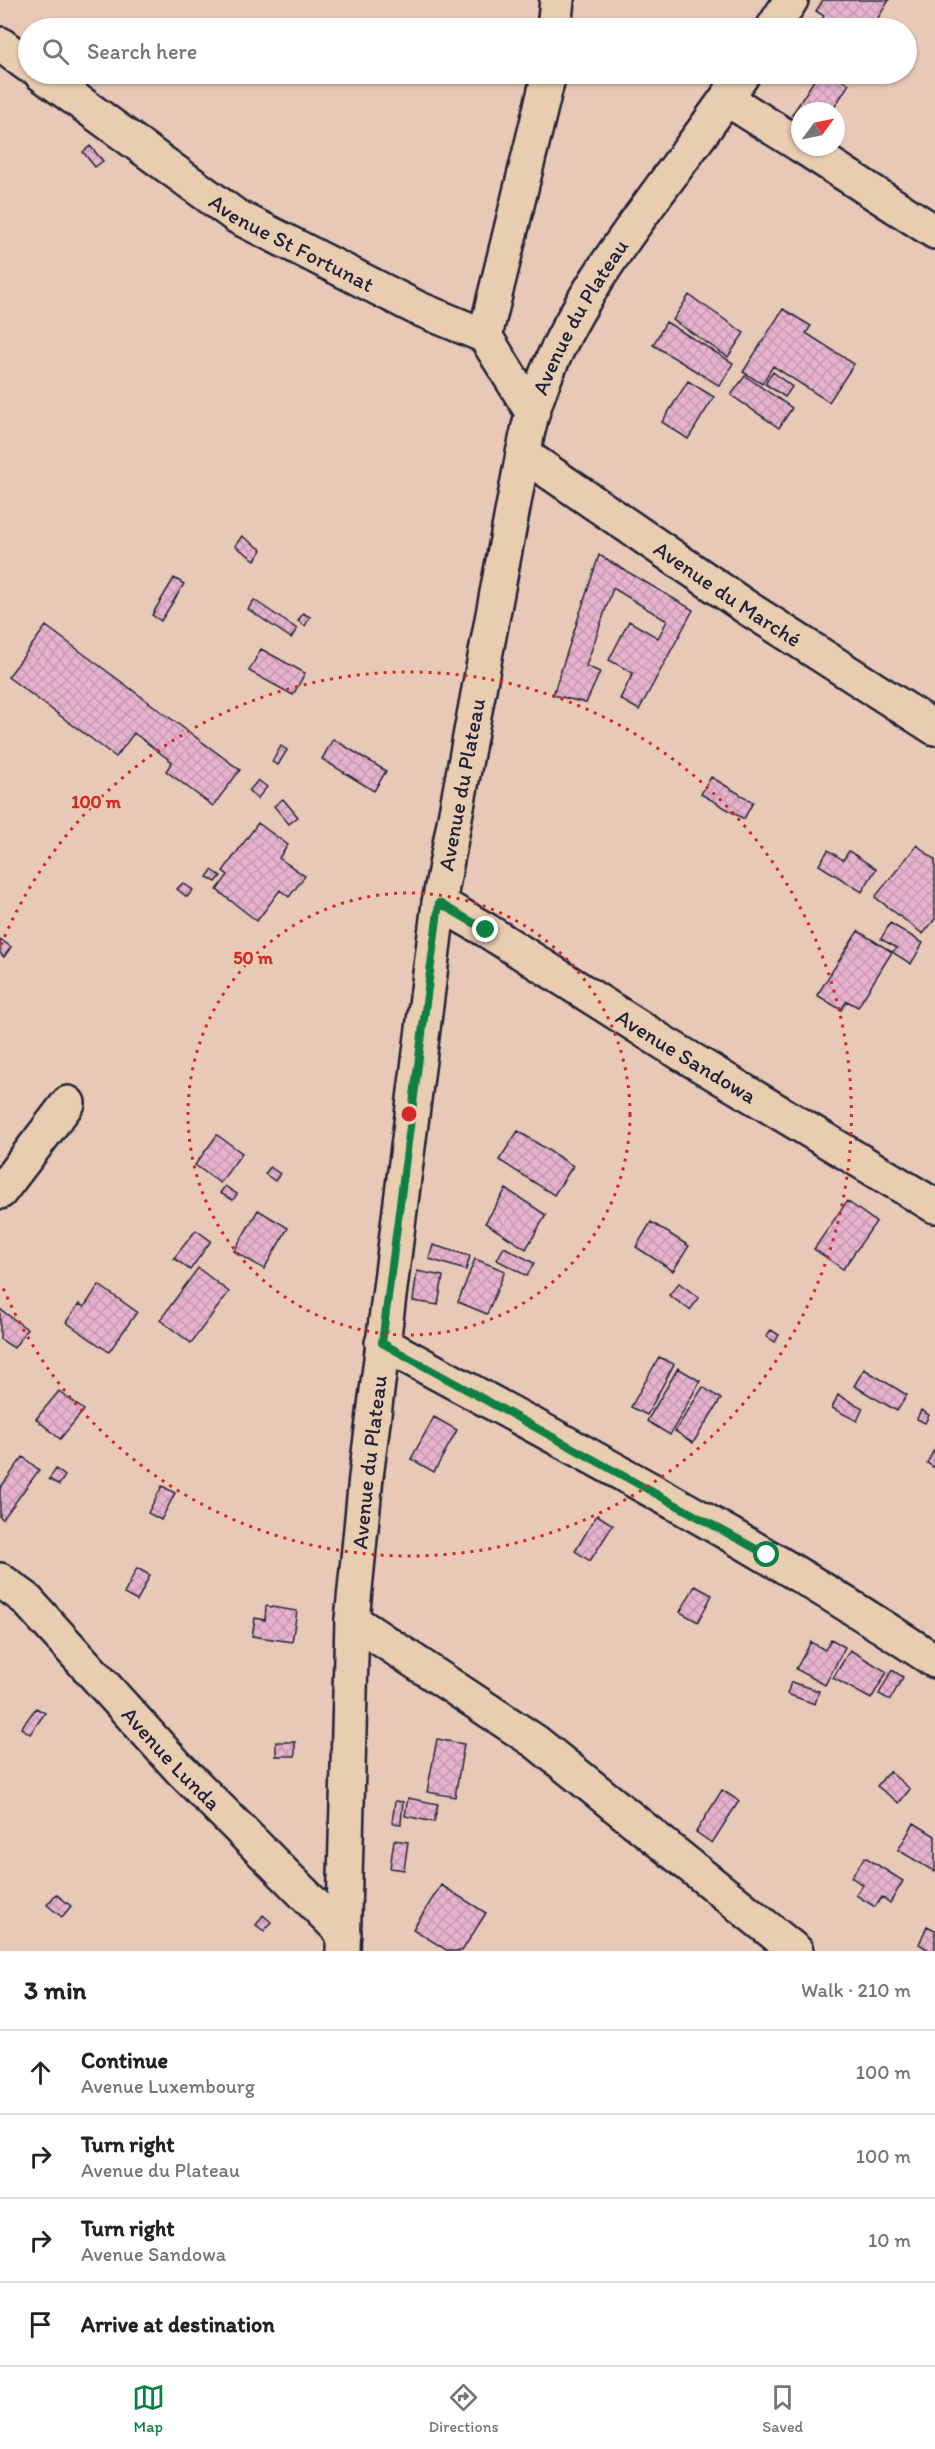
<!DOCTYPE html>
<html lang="en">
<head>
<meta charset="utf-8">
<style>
  body { margin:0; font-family:Itim,sans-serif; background:#f6f6f6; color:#222 }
  .compass { position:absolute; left:791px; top:102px; width:54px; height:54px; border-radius:50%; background:#fff; box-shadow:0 2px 4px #0004; rotate:57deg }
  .stop { position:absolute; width:18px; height:18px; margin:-14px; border:4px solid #0b8043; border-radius:50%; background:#fff }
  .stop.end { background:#0b8043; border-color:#fff; box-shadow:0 2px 6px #0008 }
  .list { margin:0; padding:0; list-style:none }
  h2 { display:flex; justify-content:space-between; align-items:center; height:78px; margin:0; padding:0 24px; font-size:26px }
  h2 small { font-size:20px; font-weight:400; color:#767676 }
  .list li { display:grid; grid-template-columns:39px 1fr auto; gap:18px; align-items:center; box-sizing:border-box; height:84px; padding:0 24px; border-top:2px solid #e0e0e0 }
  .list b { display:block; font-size:22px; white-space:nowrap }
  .list p { margin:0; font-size:20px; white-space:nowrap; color:#767676 }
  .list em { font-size:20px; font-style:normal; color:#767676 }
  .icon { flex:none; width:33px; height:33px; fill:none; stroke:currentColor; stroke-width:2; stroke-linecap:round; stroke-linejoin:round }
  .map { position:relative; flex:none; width:935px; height:1951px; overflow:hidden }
  .search { position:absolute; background:#fff; box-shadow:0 2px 4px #0004; left:18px; right:18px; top:18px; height:66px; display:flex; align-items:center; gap:15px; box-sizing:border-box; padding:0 21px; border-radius:33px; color:#767676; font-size:22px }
  .sheet { height:414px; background:#fff }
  nav { display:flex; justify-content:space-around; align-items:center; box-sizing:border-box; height:84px; border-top:2px solid #e0e0e0; background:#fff; font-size:16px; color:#767676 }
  nav a { display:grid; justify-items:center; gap:3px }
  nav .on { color:#0b8043 }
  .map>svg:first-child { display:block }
</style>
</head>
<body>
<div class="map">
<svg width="935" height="1951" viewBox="0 0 935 1951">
  <defs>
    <pattern id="building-cross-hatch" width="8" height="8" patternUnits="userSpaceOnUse" patternTransform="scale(1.5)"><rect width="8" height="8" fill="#e6b2cc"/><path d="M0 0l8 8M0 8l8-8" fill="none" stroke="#c599b0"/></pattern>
  </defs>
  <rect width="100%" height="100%" fill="#e8c8b6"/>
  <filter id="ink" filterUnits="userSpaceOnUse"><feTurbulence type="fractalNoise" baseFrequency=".0167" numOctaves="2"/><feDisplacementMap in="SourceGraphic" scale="12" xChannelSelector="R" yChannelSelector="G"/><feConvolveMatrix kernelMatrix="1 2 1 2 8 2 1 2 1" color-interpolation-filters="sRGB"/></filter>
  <g filter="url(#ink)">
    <!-- building -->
    <path fill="url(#building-cross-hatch)" stroke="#22223b" stroke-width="1.5" d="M823,0H889L872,28H817L824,16L816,11Z
      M818,74H833L849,84L832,111H800V120L792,115Z
      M90,146L103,161L95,167L83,152Z
      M689,295L744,333L728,357L673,320Z
      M783,309L811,326L806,333L854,364L829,402L773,366L762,384L743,372Z
      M666,322L733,363L720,386L653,345Z
      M773,372L792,387L785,397L765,384Z
      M745,376L792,408L779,428L731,395Z
      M688,381L714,397L688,439L662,422Z
      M242,536L262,550L255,560L235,546Z
      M599,555L693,610L639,710L620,699L633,673L609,660L629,621L658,638L667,621L613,588L586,666L600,672L586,703L553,695Z
      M174,578L184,584L161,621L152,615Z
      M254,600L297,629L291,638L248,609Z
      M303,613L310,617L305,626L298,621Z
      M46,626L240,770L213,806L166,771L172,762L134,733L116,757L8,677Z
      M261,649L305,673L293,695L249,671Z
      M333,739L386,771L374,791L322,759Z
      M281,746L287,750L278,765L272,762Z
      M711,777L753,802L744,819L701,794Z
      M258,780L267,787L257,799L249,791Z
      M283,799L298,817L289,824L274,806Z
      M258,823L288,845L279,858L305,876L289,897L280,890L257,921L217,890L228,875L223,871Z
      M917,845L935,860V919L923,934L875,897Z
      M828,850L843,860L849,851L876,869L862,892L819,865Z
      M212,870L221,876L216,882L207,877Z
      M183,883L193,890L187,897L177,889Z
      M890,923L923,943L911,964L892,952L897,948L881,939Z
      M858,931L892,952L858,1007L847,1001L841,1010L817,995Z
      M0,939L11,947L4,957L0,953Z
      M518,1131L573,1166L554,1195L499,1160Z
      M217,1135L242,1153L220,1183L195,1165Z
      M270,1167L280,1174L275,1181L265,1174Z
      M225,1186L237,1194L233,1200L220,1193Z
      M506,1189L546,1215L526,1249L485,1223Z
      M847,1201L876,1222L843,1269L814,1249Z
      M258,1210L288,1228L264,1269L234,1251Z
      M651,1222L689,1246L673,1271L636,1247Z
      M196,1230L211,1241L190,1270L174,1258Z
      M433,1245L470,1256L466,1270L429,1259Z
      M504,1247L534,1263L527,1276L497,1260Z
      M475,1259L505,1271L487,1314L458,1302Z
      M198,1268L229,1292L191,1343L160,1320Z
      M417,1271L443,1276L438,1305L413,1301Z
      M679,1283L699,1298L690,1310L669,1295Z
      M99,1285L137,1312L109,1352L66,1322L79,1304L84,1307Z
      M0,1309L27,1329L14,1348L0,1339Z
      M771,1330L779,1335L775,1342L766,1336Z
      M659,1357L674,1364L647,1415L631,1407Z
      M678,1368L700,1381L670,1435L647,1421Z
      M864,1369L907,1395L897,1411L854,1386Z
      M703,1387L721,1399L693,1443L675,1431Z
      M59,1391L84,1410L60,1439L36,1419Z
      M838,1395L863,1408L857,1421L832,1408Z
      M921,1410L929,1415L925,1423L917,1419Z
      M434,1417L457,1430L434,1472L411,1459Z
      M935,1448V1468L927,1463Z
      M23,1457L39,1470L3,1519L0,1517V1488Z
      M56,1469L65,1476L59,1485L49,1479Z
      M162,1486L175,1493L161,1520L148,1513Z
      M597,1515L613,1525L590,1561L575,1551Z
      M137,1568L150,1575L137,1601L124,1594Z
      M695,1586L712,1595L698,1622L680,1612Z
      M266,1606L297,1611L292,1642L252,1636L255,1618L265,1620Z
      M831,1639L845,1647L825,1685L796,1669L811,1642L825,1650Z
      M850,1650L887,1672L871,1699L833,1678Z
      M892,1670L903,1677L890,1700L879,1694Z
      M791,1682L819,1691L815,1704L787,1694Z
      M36,1708L45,1713L30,1734L21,1728Z
      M437,1739L464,1744L455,1797L427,1792Z
      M276,1742H295V1756H276Z
      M889,1771L910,1789L899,1803L877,1786Z
      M722,1790L739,1801L712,1843L696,1832Z
      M408,1798L438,1804L434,1822L405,1816Z
      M395,1801L403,1802L401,1824L392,1823Z
      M914,1823L935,1836V1872L898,1850Z
      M394,1840L408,1842L404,1870L390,1868Z
      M865,1857L903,1881L890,1903L882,1897L875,1907L856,1895L863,1885L851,1877Z
      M441,1885L486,1913L462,1951H448L413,1929Z
      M56,1894L71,1906L62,1917L47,1905Z
      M263,1915L271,1922L264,1931L256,1925Z
      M927,1926L935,1930V1951H930L919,1944Z"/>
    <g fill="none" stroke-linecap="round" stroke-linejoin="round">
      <!-- minor casing -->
      <g stroke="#22223b" stroke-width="38">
        <g id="minor">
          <path d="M554,28L557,0"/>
          <path d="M773,28L791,0"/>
          <path d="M0,44L28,65"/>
          <path id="s1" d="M41,74L236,216L417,308L485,336L532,412"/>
          <path d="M727,99L800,145"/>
          <path d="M803,147L935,232"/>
          <path d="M485,336L549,74"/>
          <path id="s2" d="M523,454L746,607L935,728"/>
          <path id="s3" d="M439,903L486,930L664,1043L935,1206"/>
          <path d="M0,1192L68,1103"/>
          <path d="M382,1343C569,1445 758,1543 935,1661"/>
          <path id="s4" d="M0,1580L25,1598L179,1768L344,1934"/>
          <path d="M352,1620L536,1742L796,1951"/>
          <path id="s5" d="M343,1951L352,1620L366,1477L439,903L523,454C527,436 530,418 536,401C577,281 674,179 743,74"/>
        </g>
      </g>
      <!-- minor -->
      <use href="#minor" stroke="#e9cdb0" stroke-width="33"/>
    </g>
  </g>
  <g fill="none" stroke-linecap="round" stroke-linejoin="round" filter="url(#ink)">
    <!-- route -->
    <path stroke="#0b8043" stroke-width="8" d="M486,930L439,903L382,1343L767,1555"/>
  </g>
  <!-- distance rings -->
  <g fill="none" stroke="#d62828" stroke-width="3" stroke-dasharray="3 6">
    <circle cx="409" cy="1114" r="221"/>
    <path d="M1 945A442 442 0 1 1 1 1283"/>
  </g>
  <g text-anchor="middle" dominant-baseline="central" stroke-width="4.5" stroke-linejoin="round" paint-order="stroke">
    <!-- street labels -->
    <g font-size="22" fill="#22223b" stroke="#e9cdb0">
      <text stroke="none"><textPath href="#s1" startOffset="303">Avenue St Fortunat</textPath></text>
      <text stroke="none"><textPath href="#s5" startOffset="1660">Avenue du Plateau</textPath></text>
      <text stroke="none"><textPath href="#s2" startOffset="248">Avenue du Marché</textPath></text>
      <text stroke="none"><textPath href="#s5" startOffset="1174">Avenue du Plateau</textPath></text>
      <text stroke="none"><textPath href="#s3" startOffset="291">Avenue Sandowa</textPath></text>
      <text stroke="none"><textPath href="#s5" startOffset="490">Avenue du Plateau</textPath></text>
      <text stroke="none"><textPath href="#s4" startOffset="248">Avenue Lunda</textPath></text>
    </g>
  </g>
  <circle cx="409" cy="1114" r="9" fill="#d62828" stroke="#e9cdb0" stroke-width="3"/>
  <g font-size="18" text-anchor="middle" font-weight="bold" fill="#d62828" stroke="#e9cdb0" stroke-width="4.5" stroke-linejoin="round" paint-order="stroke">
    <text x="96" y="808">100 m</text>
    <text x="253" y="964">50 m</text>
  </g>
</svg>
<svg class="compass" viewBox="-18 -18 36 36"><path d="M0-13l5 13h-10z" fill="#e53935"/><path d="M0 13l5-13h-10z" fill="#767676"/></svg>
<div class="stop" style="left:767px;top:1555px"></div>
<div class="stop end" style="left:486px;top:930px"></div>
<div class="search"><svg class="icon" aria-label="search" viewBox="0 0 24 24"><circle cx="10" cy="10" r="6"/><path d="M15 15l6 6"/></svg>Search here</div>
</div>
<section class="sheet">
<h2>3 min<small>Walk · 210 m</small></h2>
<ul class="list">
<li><svg class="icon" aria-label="ahead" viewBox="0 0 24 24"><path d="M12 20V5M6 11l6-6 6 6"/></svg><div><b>Continue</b><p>Avenue Luxembourg</p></div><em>100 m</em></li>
<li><svg class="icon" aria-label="right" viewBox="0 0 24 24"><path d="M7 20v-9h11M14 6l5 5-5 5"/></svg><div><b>Turn right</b><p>Avenue du Plateau</p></div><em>100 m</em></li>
<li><svg class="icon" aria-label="right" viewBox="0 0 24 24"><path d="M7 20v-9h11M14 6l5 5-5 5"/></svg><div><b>Turn right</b><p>Avenue Sandowa</p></div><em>10 m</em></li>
<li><svg class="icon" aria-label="arrive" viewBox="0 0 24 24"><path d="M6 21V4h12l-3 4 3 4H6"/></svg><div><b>Arrive at destination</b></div></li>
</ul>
</section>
<nav>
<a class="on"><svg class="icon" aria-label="map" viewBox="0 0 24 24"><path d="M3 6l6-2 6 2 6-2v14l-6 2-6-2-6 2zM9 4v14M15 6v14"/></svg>Map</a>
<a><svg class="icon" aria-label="directions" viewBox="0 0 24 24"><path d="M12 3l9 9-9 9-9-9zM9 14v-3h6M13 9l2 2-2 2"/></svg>Directions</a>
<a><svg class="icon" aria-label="saved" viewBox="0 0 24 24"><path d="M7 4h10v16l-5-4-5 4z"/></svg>Saved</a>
</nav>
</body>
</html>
